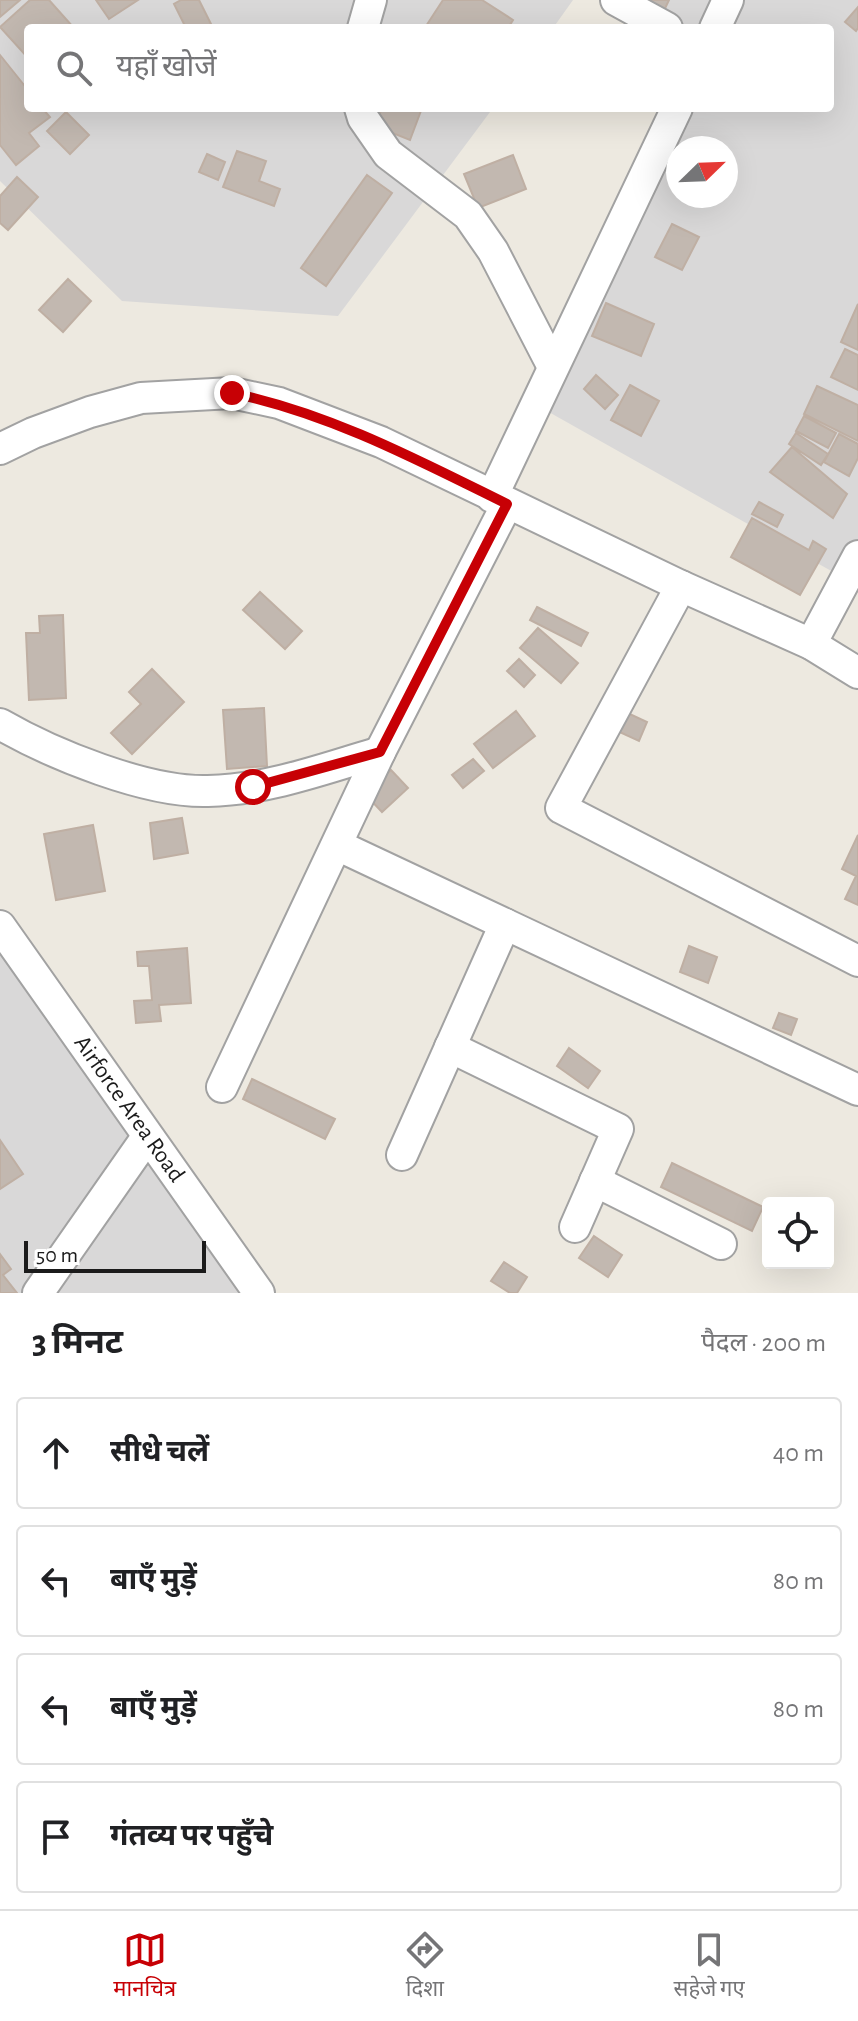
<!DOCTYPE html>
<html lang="hi">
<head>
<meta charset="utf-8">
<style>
  body { margin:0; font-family:"Alegreya Sans","Noto Sans Devanagari",sans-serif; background:#f2f2f2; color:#202124 }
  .controls { position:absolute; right:24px; bottom:24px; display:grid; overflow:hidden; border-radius:8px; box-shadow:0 8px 32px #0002 }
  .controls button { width:72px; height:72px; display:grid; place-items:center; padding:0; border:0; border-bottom:2px solid #e0e0e0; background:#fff; color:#202124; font:40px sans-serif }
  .compass { position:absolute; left:666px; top:136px; width:72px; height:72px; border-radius:50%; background:#fff; box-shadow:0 8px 32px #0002; rotate:67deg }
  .scale { position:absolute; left:24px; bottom:20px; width:182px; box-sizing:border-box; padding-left:8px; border:4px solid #1b1b1b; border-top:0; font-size:22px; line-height:28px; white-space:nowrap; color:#1b1b1b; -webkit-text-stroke:6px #fff; paint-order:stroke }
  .stop { position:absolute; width:24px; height:24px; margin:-18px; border:6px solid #c70005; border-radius:50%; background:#fff }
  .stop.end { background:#c70005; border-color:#fff; box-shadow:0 2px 8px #0008 }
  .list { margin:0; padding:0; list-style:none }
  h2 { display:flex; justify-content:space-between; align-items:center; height:104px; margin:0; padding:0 32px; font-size:34px }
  h2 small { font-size:26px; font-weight:400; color:#757577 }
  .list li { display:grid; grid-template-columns:52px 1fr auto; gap:24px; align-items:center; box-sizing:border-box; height:112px; margin:0 16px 16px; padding:0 16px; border:2px solid #e0e0e0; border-radius:8px }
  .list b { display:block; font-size:30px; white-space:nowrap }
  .list em { font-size:26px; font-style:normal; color:#757577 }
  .icon { flex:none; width:44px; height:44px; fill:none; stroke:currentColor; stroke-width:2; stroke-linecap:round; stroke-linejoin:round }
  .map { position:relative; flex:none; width:858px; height:1293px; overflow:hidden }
  .search { position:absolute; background:#fff; box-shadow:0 8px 32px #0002; left:24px; right:24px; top:24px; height:88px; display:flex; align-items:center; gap:20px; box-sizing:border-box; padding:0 28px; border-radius:8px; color:#757577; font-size:30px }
  .sheet { height:616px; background:#fff }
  nav { display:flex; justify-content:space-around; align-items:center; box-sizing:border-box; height:112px; border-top:2px solid #e0e0e0; background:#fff; font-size:22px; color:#757577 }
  nav a { display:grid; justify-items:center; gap:4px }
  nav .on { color:#c70005 }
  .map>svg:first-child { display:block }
</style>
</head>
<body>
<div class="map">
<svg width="858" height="1293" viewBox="0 0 858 1293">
  <rect width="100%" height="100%" fill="#ede9e0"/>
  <!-- residential -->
  <path fill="#d9d8d8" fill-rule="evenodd" d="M0,0H573L553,28H28V108H493L338,316L122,301L0,181Z
    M615,0H858V586L531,402L686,108H830V28H655ZM678,148H726V196H678Z
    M0,916L272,1293H0Z"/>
  <!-- building -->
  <path fill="#c2b8b0" stroke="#bfafa3" stroke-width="2" d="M0,0H20L0,17Z
    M30,0H49L74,28H28V58L0,27Z
    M96,0H138L109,19Z
    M181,0H199L213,28H186L174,4Z
    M443,0H482L513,20L508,28H428L426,26Z
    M628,0H669L661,17Z
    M858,7V28L856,31L845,22Z
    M0,55L28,90V108H42L50,117L29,133L39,146L16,165L0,145Z
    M382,108H422L410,140L375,126Z
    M66,112L89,135L70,154L47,131Z
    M237,151L266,161L259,181L280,189L274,206L223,187Z
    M207,154L225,162L218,180L199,172Z
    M513,155L526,189L478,208L464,174Z
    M367,175L392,193L326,286L301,268Z
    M17,177L38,197L8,230L0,223V196Z
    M672,224L699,237L682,270L655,257Z
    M68,279L91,301L63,332L39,310Z
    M606,303L654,324L641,356L592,336Z
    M858,304V350L841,342Z
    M845,349L858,355V390L831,377Z
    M596,375L618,395L605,409L584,389Z
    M630,385L659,401L641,436L611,420Z
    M817,386L858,405V441L804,414Z
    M804,416L836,433L828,448L796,431Z
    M796,433L828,454L821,465L789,444Z
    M839,434L858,444V458L849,476L824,462Z
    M792,447L847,494L833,518L770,472Z
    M759,502L783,515L777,527L752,514Z
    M752,518L809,550L813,541L826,549L800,595L731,557Z
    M260,592L302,631L285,649L243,610Z
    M537,607L588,633L581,646L530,620Z
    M63,615L66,698L29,700L26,633H40L39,616Z
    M538,628L578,663L561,683L520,648Z
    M519,659L535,675L524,687L507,671Z
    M152,669L184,702L132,754L111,733L141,704L129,692Z
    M264,708L267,766L227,769L223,710Z
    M621,710L647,722L639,741L613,729Z
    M516,711L535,736L493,768L474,744Z
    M473,759L484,771L463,788L452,775Z
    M391,770L408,788L382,812L365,794Z
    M182,818L188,853L154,859L150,823Z
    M93,825L105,891L56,900L44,834Z
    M858,835V905L845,899L856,876L842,869Z
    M689,946L717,957L708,983L680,972Z
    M187,948L191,1003L159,1005L161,1021L136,1023L134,1001L152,1000L149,966H138L137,952Z
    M779,1013L797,1019L791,1035L773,1028Z
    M569,1048L600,1071L588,1088L557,1066Z
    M252,1079L335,1119L325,1139L243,1099Z
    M0,1140L23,1174L0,1189Z
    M672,1163L763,1207L752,1231L661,1187Z
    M594,1236L622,1255L608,1277L579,1258Z
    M0,1254L11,1269L3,1275L17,1293H0Z
    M504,1262L527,1277L517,1293H510L491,1281Z"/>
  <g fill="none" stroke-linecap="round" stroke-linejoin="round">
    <!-- minor casing -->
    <g stroke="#a2a2a2" stroke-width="34">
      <g id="minor">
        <path d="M616,0L667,28"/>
        <path d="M363,28L371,0"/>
        <path d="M715,28L728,0"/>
        <path d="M360,108L363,118L388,154L468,215L493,251L553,367"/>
        <path d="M0,449L33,433L90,412L141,398L232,393L279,403L381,442L681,586L811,644L858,673"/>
        <path d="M492,497L677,108"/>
        <path d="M681,586L561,808L858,961"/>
        <path d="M811,644L858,556"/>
        <path d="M0,724C52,754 147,793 208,791C266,790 324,769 380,752"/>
        <path d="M337,845L858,1090"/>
        <path id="s1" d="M0,926L259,1293"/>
        <path d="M450,1047L618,1129L575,1227"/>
        <path d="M222,1087L380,752L507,504"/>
        <path d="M402,1155L505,924"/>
        <path d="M595,1181L721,1244"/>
        <path d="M38,1293L147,1137"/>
      </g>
    </g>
    <!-- minor -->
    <use href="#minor" stroke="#fff" stroke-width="30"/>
  </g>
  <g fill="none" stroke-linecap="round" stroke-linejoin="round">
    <!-- route -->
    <path stroke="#c70005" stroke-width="10" d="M232,393C329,413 418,460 507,504L380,752L253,787"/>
  </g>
  <g text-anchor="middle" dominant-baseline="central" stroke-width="6" stroke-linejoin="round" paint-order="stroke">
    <!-- street labels -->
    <g font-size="24" fill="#1b1b1b" stroke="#fff">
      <text stroke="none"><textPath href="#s1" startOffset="224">Airforce Area Road</textPath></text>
    </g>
  </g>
</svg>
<div class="controls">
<button><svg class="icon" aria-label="locate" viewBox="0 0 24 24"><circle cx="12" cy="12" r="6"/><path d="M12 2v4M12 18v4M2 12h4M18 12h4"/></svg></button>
</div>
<svg class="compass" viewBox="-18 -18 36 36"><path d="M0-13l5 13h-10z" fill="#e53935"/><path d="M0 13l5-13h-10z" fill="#757577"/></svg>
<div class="scale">50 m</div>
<div class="stop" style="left:253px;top:787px"></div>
<div class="stop end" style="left:232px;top:393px"></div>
<div class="search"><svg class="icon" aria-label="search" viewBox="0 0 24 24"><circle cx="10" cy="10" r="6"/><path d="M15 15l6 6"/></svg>यहाँ खोजें</div>
</div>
<section class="sheet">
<h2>3 मिनट<small>पैदल · 200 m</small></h2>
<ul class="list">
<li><svg class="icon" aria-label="ahead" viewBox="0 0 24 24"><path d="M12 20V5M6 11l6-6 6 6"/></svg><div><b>सीधे चलें</b></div><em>40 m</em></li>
<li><svg class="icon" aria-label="left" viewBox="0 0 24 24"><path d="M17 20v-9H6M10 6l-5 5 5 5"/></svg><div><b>बाएँ मुड़ें</b></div><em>80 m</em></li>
<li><svg class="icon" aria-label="left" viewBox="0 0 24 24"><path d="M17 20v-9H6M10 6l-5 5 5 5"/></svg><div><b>बाएँ मुड़ें</b></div><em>80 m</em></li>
<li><svg class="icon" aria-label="arrive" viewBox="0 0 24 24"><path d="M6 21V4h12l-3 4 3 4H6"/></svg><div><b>गंतव्य पर पहुँचे</b></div></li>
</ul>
</section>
<nav>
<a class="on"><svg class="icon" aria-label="map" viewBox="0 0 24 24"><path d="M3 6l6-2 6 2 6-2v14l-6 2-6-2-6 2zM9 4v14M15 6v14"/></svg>मानचित्र</a>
<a><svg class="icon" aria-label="directions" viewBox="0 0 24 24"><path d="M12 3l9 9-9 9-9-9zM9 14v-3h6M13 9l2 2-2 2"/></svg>दिशा</a>
<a><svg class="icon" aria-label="saved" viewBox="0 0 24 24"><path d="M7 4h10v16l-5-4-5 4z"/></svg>सहेजे गए</a>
</nav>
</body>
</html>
